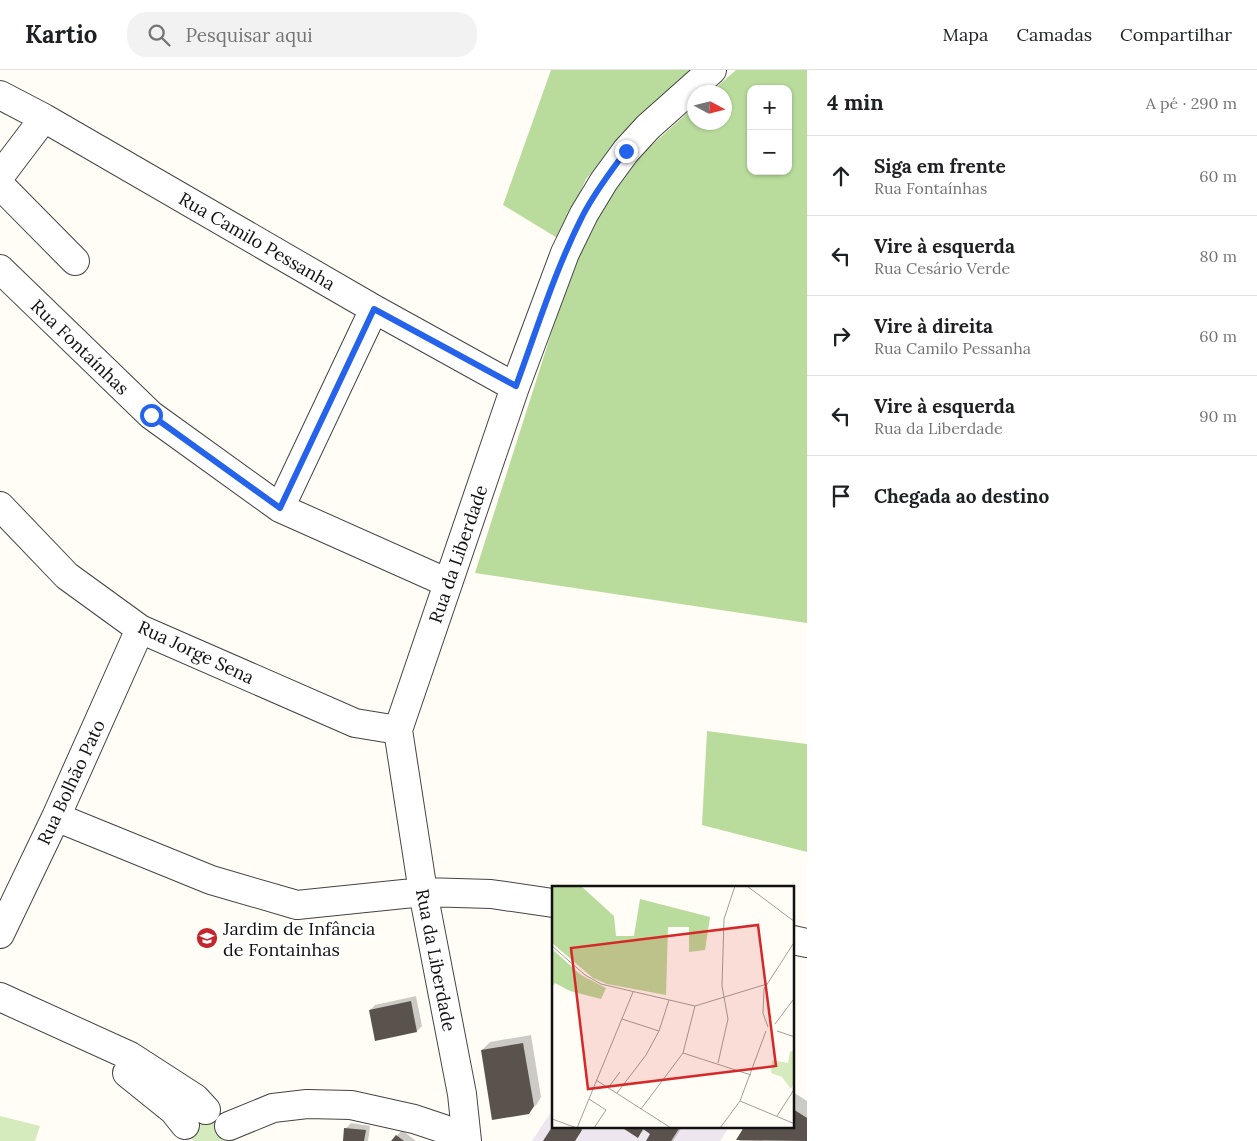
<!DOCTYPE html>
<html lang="pt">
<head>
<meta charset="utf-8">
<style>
  body { margin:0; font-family:Lora,serif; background:#f2f2f2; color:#202124 }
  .controls { position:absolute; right:15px; top:15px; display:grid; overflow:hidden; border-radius:10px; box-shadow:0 1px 4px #0004 }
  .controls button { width:45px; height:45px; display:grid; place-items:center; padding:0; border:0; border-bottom:1px solid #e0e0e0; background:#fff; color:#202124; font:25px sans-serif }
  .compass { position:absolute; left:687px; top:15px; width:45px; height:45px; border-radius:50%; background:#fff; box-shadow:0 1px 4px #0004; rotate:97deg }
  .stop { position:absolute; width:15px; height:15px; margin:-11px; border:4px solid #2563eb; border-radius:50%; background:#fff }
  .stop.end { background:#2563eb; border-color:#fff; box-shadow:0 1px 5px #0008 }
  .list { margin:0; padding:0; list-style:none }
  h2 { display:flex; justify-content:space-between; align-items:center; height:65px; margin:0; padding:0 20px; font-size:21px }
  h2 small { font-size:16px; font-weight:400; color:#757577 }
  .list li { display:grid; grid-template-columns:32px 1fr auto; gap:15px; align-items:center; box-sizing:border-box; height:80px; padding:0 20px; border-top:1px solid #e0e0e0 }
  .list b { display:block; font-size:19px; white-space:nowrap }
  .list p { margin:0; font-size:16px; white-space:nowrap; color:#757577 }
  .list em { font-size:16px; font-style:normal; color:#757577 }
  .icon { flex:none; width:28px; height:28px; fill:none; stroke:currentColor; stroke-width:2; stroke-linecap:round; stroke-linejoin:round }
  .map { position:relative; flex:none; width:807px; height:1071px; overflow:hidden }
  header { display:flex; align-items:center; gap:30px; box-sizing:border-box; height:70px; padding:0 25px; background:#fff; border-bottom:1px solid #e0e0e0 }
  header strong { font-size:24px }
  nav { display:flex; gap:28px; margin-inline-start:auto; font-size:18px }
  .search { width:350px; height:45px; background:#f2f2f2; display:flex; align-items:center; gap:12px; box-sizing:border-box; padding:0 18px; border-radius:20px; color:#757577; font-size:19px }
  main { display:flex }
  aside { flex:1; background:#fff }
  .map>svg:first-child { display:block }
</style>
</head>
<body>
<header>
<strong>Kartio</strong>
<div class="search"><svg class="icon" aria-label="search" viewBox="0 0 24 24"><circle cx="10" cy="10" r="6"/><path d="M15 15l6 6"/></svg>Pesquisar aqui</div>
<nav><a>Mapa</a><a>Camadas</a><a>Compartilhar</a></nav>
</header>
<main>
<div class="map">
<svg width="807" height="1071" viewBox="0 0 807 1071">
  <rect width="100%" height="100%" fill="#fffdf5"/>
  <!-- industrial -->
  <path fill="#eee6ef" d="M553,1039V1057H729L720,1071H532Z"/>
  <!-- green -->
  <path fill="#d5ebbd" d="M0,1046L40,1056L35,1071H0Z
    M213,1047L223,1055L235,1071H193L189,1059L192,1049Z"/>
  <!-- forest -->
  <path fill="#b9dc9c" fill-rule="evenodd" d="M551,0H691L649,38L586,109L559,169L503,135Z
    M736,0H807V553L475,503L578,179L624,100L694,37V52H724V22H711ZM751,19H788V101H751Z
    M707,661L807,674V782L702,755Z"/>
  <!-- shadow -->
  <path fill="#0003" d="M416,926L422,956L417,961L376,970L370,940L375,935Z
    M531,965L541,1027L537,1034L529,1042L482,980L490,972Z
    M793,1022L807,1031V1071H740L738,1069L793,1057Z
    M351,1053L370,1056L368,1071H344L346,1058Z
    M553,1057H584L575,1071H544Z
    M624,1057H682L673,1071H647L652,1063L645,1059L638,1066Z
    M402,1060L416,1071H392Z"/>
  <!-- building -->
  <path fill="#5a524d" d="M411,931L417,962L375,971L369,940Z
    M523,973L534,1036L529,1044L492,1050L481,980Z
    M793,1039L807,1048V1071L736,1070L744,1057H793Z
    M552,1057H578L582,1060L575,1071H543Z
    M621,1057H680L671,1071H646L650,1064L643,1059L638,1068Z
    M344,1058L366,1060L364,1071H343Z
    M396,1065L404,1071H391Z"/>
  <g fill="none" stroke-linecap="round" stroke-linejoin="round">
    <!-- minor casing -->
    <g stroke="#444" stroke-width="30">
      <path id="minor" d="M0,25L44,48L374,239L515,317
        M0,106L44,48
        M0,115L75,191
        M0,199L151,345L280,438L448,513
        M0,436L67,506L140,559L355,653L398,660
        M280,438L374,239
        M56,747L211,810L297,835L423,822L491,824L553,833
        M0,864L56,747L140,559
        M793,870L807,873
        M0,927L130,986L195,1028L206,1040
        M127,1003L173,1040L185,1055
        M229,1056L273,1038L307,1034L351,1035L414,1049L444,1059L460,1071
        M467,1071L462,1024L423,822L398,660L515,317L565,183L584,144L604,111L626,81L648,57L712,0"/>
    </g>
    <!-- minor -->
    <use href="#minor" stroke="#fff" stroke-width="28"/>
  </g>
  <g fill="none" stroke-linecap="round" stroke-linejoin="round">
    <!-- route -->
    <path stroke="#2563eb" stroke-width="6" d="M151,345L280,438L374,239L516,316C537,259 555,200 583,145C595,122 610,102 626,81"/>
  </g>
  <!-- icons -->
  <defs>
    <g id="school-disc" transform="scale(1.125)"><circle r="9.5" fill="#c4262e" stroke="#fff"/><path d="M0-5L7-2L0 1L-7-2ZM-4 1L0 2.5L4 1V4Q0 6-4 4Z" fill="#fff"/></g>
  </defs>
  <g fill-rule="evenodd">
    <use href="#school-disc" x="207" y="868"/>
  </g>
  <g text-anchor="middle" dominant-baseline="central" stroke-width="5" stroke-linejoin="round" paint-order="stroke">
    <!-- street labels -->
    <g font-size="18" fill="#111" stroke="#fff">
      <text transform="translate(257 171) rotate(30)">Rua Camilo Pessanha</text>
      <text transform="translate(80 277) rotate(44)">Rua Fontaínhas</text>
      <text transform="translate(458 484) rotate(-71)">Rua da Liberdade</text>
      <text transform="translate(196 582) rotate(25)">Rua Jorge Sena</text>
      <text transform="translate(71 712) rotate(-65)">Rua Bolhão Pato</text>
      <text transform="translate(436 890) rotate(79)">Rua da Liberdade</text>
    </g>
    <!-- poi labels -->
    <g font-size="18" fill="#111" stroke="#fff" text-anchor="start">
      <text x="223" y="858">Jardim de Infância<tspan x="223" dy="21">de Fontainhas</tspan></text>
    </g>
  </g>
  <!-- overview -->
  <g transform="translate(552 816)">
    <rect width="242" height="242" fill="#fffdf5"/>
    <path d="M242,164V197L239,203L230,191L219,187L220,174L236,177L238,166Z" fill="#d5ebbd"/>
    <path d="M0,0H29L62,30L64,50H82L88,13L158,31L153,64L137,66V41H116L114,109L55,98L41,92L0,57ZM0,63L29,89L54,102L49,113L18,105L3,97L0,101Z" fill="#b9dc9c"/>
    <path fill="none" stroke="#a09f9a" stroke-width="1" d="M195,0L243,36M0,60L33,89L49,98L143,120L215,98M70,133L107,145M223,138L241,114M216,141L211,127L212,103L243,55M225,145L243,151M131,167L199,189M166,177L176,133L170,100L172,33L183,0M44,194L119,242M56,202L68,186M65,207L94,169L107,145L117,114M37,213L54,224L42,242M188,215L243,238M89,223L131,167L143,120M225,230L243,202M0,233L25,242M25,242L81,106M168,242L188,215L214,145"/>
    <path fill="#d62828" fill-opacity="0.15" stroke="#d62828" stroke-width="2.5" d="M206,39L224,180L36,203L19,62Z"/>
    <rect width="242" height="242" fill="none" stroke="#111" stroke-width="2.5"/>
  </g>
</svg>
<div class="controls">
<button>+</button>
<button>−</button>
</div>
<svg class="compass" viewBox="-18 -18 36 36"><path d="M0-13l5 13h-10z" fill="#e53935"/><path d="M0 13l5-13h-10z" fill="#757577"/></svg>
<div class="stop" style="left:151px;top:345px"></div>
<div class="stop end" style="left:626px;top:81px"></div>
</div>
<aside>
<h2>4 min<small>A pé · 290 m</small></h2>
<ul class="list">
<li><svg class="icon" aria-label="ahead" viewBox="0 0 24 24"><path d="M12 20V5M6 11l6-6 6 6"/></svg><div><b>Siga em frente</b><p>Rua Fontaínhas</p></div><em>60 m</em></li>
<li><svg class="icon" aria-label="left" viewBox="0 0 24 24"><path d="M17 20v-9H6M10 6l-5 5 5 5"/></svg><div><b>Vire à esquerda</b><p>Rua Cesário Verde</p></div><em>80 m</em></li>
<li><svg class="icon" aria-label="right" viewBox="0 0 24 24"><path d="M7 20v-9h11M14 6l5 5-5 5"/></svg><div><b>Vire à direita</b><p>Rua Camilo Pessanha</p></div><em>60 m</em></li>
<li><svg class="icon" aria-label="left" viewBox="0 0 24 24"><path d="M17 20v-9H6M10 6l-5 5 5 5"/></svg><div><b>Vire à esquerda</b><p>Rua da Liberdade</p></div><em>90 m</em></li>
<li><svg class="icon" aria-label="arrive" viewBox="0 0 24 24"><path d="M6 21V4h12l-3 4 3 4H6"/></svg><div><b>Chegada ao destino</b></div></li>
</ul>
</aside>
</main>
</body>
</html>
